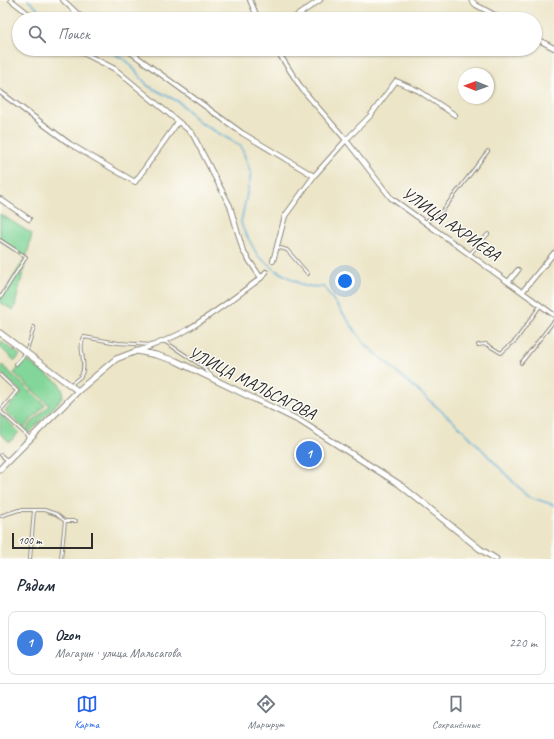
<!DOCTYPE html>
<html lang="ru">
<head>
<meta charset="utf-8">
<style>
  body { margin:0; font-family:Caveat,sans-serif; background:#f2f2f3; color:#1f2937 }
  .compass { position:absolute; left:458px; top:68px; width:36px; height:36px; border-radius:50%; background:#fff; box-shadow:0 1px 3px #0004; rotate:271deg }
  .scale { position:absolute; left:12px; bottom:10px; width:81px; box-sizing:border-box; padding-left:4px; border:2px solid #2b2b2b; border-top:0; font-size:11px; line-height:14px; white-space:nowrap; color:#2b2b2b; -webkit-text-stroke:3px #fdfcf7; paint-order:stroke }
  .you { position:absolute; left:345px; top:281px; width:14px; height:14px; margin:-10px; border:3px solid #fff; border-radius:50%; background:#1a73e8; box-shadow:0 0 0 6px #1a73e833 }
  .badge { display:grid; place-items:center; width:26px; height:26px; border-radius:50%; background:#2563eb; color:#fff; font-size:13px; font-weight:700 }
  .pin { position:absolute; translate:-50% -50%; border:2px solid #fff; box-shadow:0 1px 4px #0006 }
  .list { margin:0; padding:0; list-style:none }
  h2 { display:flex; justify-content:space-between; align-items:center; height:52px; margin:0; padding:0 16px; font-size:17px }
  h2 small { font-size:13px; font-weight:400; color:#747a83 }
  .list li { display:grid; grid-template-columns:26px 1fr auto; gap:12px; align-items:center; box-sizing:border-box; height:64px; margin:0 8px 8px; padding:0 8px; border:1px solid #e0e1e3; border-radius:8px }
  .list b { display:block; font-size:15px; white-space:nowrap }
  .list p { margin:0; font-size:13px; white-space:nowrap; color:#747a83 }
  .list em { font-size:13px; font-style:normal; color:#747a83 }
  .icon { flex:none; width:22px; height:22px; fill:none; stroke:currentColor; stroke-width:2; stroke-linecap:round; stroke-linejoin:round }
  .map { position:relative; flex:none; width:554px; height:559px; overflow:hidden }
  .search { position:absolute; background:#fff; box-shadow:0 1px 3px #0004; left:12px; right:12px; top:12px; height:44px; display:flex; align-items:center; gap:10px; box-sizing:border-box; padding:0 14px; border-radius:22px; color:#747a83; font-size:15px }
  .sheet { height:124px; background:#fff }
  nav { display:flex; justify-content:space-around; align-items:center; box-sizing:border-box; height:56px; border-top:1px solid #e0e1e3; background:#fff; font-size:11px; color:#747a83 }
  nav a { display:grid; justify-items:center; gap:2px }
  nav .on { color:#2563eb }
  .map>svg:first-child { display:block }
</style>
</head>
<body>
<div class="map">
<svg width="554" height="559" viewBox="0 0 554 559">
  <rect width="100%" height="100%" fill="#fdfcf7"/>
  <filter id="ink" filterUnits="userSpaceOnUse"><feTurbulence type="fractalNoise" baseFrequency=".025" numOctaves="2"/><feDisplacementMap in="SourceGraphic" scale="8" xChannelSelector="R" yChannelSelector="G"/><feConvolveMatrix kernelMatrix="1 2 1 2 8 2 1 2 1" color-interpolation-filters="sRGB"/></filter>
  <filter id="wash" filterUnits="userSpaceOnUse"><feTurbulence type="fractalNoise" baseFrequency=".012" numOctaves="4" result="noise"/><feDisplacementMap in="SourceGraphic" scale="16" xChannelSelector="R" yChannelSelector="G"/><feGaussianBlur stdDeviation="0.9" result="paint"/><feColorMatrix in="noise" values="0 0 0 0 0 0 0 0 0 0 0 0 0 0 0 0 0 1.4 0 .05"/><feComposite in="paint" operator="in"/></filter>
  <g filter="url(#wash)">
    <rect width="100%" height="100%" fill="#ece5c8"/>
    <!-- green -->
    <path fill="#82d699" stroke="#568062" d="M0,214L32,234L14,310L0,303V296L1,297L26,257L0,240Z
      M0,341L20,355L15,361L0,347Z
      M26,360L59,383L63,391L62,398L29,433L25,430L49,405L14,373Z
      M2,365L45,405L24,428L5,411L22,392L0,372V367Z
      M0,414L19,432L10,442L0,434Z"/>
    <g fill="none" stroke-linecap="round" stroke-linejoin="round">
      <!-- stream -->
      <path stroke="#5cadd7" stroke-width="1.5" d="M28,0L49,19
        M107,49L128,62L148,86L179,102L199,122L241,146L251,174L241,222L243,229L258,256L277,271L304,286L324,287L364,343L463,430L527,496L554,505"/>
    </g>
  </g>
  <g filter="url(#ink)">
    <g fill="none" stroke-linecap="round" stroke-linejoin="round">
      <!-- service casing -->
      <g stroke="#8c887a" stroke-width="4">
        <path id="service" d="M425,222L443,210L488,151
          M0,240L26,257L1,297L0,296
          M277,247L287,250L308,274
          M470,254L488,234
          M164,341L199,364L212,376
          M478,345L486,344L501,353L516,340L540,306
          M521,363L554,321
          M16,364L26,353L34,327
          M0,375L17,391L0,411
          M71,385C73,382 78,379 81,376C88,364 77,348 84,337L118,343L152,345
          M0,411L30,438
          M1,455L8,461
          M0,516L19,510H44L56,514L65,521H76
          M30,559L34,510
          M61,559L65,521"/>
      </g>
      <!-- minor casing -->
      <g stroke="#8c887a" stroke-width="6">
        <path id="minor" d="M11,0L35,19
          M63,0L83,19
          M250,0L258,19
          M471,0L476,5L502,19
          M292,19L320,0
          M535,38L554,48
          M75,49L115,69L192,133L230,206L243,251L261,278
          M126,49L242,133L314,176
          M276,49L302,89L346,140L391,198L554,315
          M0,92L70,144L135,182L178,122
          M0,199L29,219
          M273,261L285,216L314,176L346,140L370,116L396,81L419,91L455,115
          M509,281L518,270
          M523,291L554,253
          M138,351C154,345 171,339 187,330C213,314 237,296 261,278L266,272"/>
      </g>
      <!-- tertiary casing -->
      <g stroke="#8c887a" stroke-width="7">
        <path id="tertiary" d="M0,333L78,391
          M0,469L78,391L116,359L137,351L156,355L176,361L300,421L399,484L480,549L496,559"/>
      </g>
      <!-- service -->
      <use href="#service" stroke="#fff" stroke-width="2"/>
      <!-- minor -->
      <use href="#minor" stroke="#fff" stroke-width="4"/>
      <!-- tertiary -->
      <use href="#tertiary" stroke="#fff" stroke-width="5"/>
    </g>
  </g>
  <g text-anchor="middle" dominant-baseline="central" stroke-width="3" stroke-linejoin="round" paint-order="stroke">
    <!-- street labels -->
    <g font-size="17" fill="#2b2b2b" stroke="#fdfcf7">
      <text transform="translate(451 224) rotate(35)">УЛИЦА АХРИЕВА</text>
      <text transform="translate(252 383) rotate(27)">УЛИЦА МАЛЬСАГОВА</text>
    </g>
  </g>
</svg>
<svg class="compass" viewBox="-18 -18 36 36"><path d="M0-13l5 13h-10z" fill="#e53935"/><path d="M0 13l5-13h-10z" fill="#747a83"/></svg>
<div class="scale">100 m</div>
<div class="you"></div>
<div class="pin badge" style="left:309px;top:454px;background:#3f7fe0">1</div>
<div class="search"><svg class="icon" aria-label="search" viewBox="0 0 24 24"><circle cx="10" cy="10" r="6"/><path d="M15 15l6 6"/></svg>Поиск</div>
</div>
<section class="sheet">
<h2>Рядом<small></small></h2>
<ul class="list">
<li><span class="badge" style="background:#3f7fe0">1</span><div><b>Ozon</b><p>Магазин · улица Мальсагова</p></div><em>220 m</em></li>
</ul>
</section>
<nav>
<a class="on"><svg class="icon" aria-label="map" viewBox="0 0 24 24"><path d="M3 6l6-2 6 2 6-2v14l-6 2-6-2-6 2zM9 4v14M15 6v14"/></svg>Карта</a>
<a><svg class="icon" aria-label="directions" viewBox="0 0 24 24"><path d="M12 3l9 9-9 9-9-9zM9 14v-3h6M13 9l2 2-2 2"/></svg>Маршрут</a>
<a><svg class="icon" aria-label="saved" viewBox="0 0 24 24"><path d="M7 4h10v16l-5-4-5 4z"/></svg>Сохранённые</a>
</nav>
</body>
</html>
